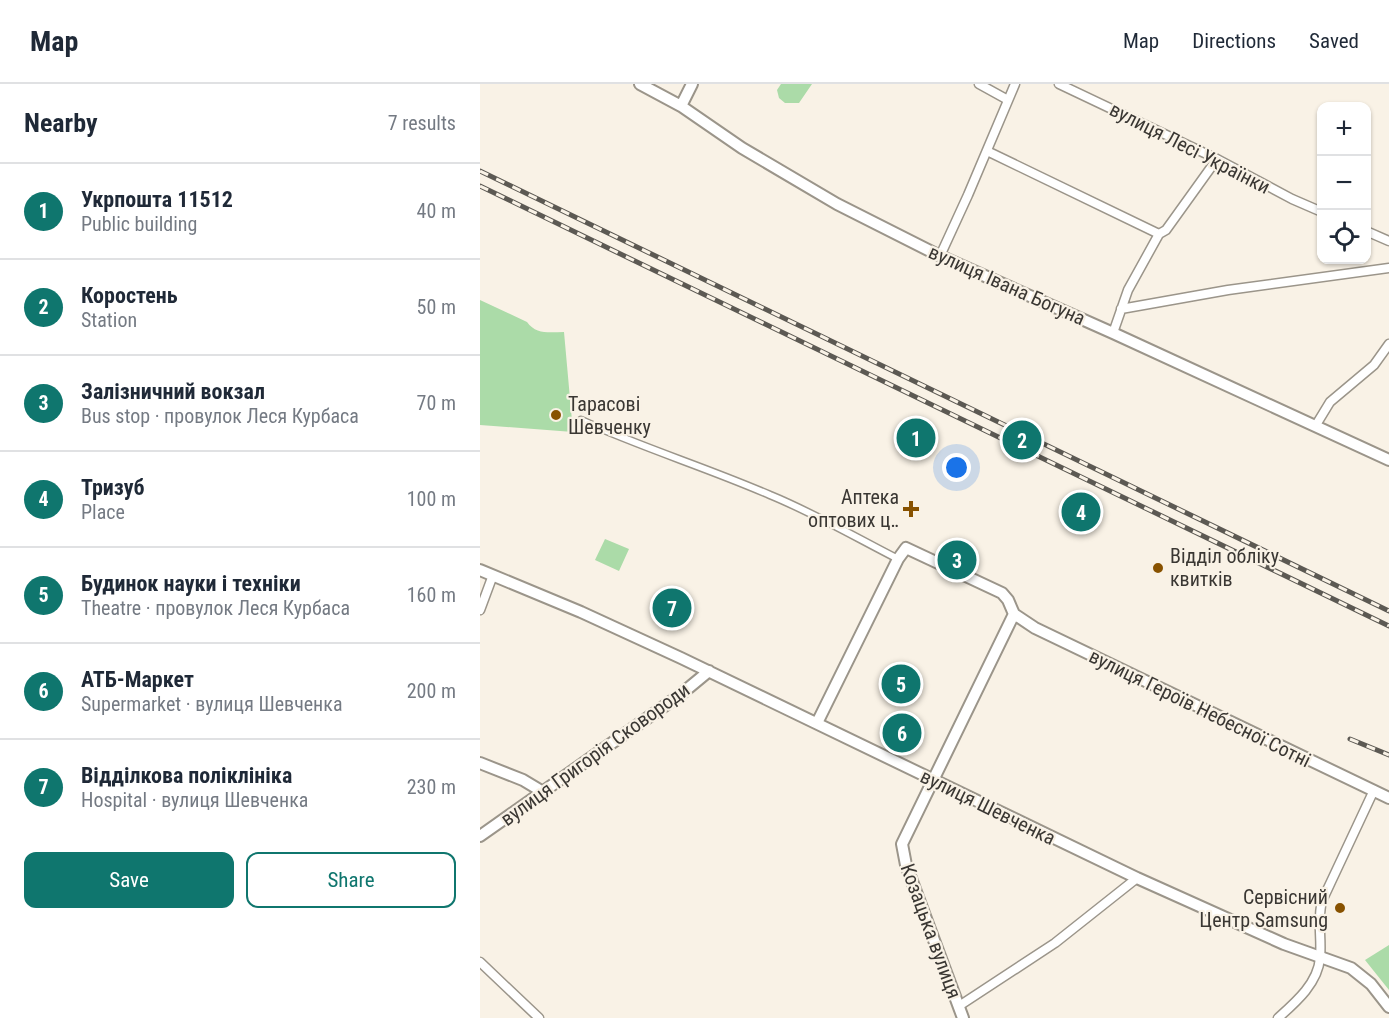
<!DOCTYPE html>
<html lang="en">
<head>
<meta charset="utf-8">
<style>
  body { margin:0; font-family:"Roboto Condensed",sans-serif; background:#f2f2f3; color:#1f2937 }
  .controls { position:absolute; right:18px; top:18px; display:grid; overflow:hidden; border-radius:12px; box-shadow:0 2px 4px #0004 }
  .controls button { width:54px; height:54px; display:grid; place-items:center; padding:0; border:0; border-bottom:2px solid #e0e1e3; background:#fff; color:#1f2937; font:30px sans-serif }
  .you { position:absolute; left:477px; top:384px; width:21px; height:21px; margin:-15px; border:4px solid #fff; border-radius:50%; background:#1a73e8; box-shadow:0 0 0 9px #1a73e833 }
  .badge { display:grid; place-items:center; width:39px; height:39px; border-radius:50%; background:#0f766e; color:#fff; font-size:20px; font-weight:700 }
  .pin { position:absolute; translate:-50% -50%; border:3px solid #fff; box-shadow:0 2px 6px #0006 }
  .list { margin:0; padding:0; list-style:none }
  h2 { display:flex; justify-content:space-between; align-items:center; height:78px; margin:0; padding:0 24px; font-size:26px }
  h2 small { font-size:20px; font-weight:400; color:#747a83 }
  .list li { display:grid; grid-template-columns:39px 1fr auto; gap:18px; align-items:center; box-sizing:border-box; height:96px; padding:0 24px; border-top:2px solid #e0e1e3 }
  .list b { display:block; font-size:22px; white-space:nowrap }
  .list p { margin:0; font-size:20px; white-space:nowrap; color:#747a83 }
  .list em { font-size:20px; font-style:normal; color:#747a83 }
  .actions { display:flex; gap:12px; padding:18px 24px }
  .actions a { flex:1; padding:14px 0; border:2px solid #0f766e; border-radius:12px; text-align:center; font-size:21px; color:#0f766e }
  .actions .main { background:#0f766e; color:#fff }
  .icon { flex:none; width:33px; height:33px; fill:none; stroke:currentColor; stroke-width:2; stroke-linecap:round; stroke-linejoin:round }
  .map { position:relative; flex:none; width:909px; height:934px; overflow:hidden }
  header { display:flex; align-items:center; gap:36px; box-sizing:border-box; height:84px; padding:0 30px; background:#fff; border-bottom:2px solid #e0e1e3 }
  header strong { font-size:28px }
  nav { display:flex; gap:33px; margin-inline-start:auto; font-size:21px }
  main { display:flex }
  aside { flex:1; background:#fff }
  .map>svg:first-child { display:block }
</style>
</head>
<body>
<header>
<strong>Map</strong>
<nav><a>Map</a><a>Directions</a><a>Saved</a></nav>
</header>
<main>
<aside>
<h2>Nearby<small>7 results</small></h2>
<ul class="list">
<li><span class="badge">1</span><div><b>Укрпошта 11512</b><p>Public building</p></div><em>40 m</em></li>
<li><span class="badge">2</span><div><b>Коростень</b><p>Station</p></div><em>50 m</em></li>
<li><span class="badge">3</span><div><b>Залізничний вокзал</b><p>Bus stop · провулок Леся Курбаса</p></div><em>70 m</em></li>
<li><span class="badge">4</span><div><b>Тризуб</b><p>Place</p></div><em>100 m</em></li>
<li><span class="badge">5</span><div><b>Будинок науки і техніки</b><p>Theatre · провулок Леся Курбаса</p></div><em>160 m</em></li>
<li><span class="badge">6</span><div><b>АТБ-Маркет</b><p>Supermarket · вулиця Шевченка</p></div><em>200 m</em></li>
<li><span class="badge">7</span><div><b>Відділкова поліклініка</b><p>Hospital · вулиця Шевченка</p></div><em>230 m</em></li>
</ul>
<div class="actions"><a class="main">Save</a><a>Share</a></div>
</aside>
<div class="map">
<svg width="909" height="934" viewBox="0 0 909 934">
  <rect width="100%" height="100%" fill="#f9f2e6"/>
  <!-- green -->
  <path fill="#abdba8" d="M301,0H332L319,19H305L299,14L297,6Z
    M0,216L47,238C56,251 70,248 84,248L93,348L0,341Z
    M125,455L149,465L139,487L115,476Z
    M909,861V906L885,876Z"/>
  <g fill="none" stroke-linecap="round" stroke-linejoin="round">
    <!-- pedestrian casing -->
    <g stroke="#9b958a" stroke-width="9">
      <path id="pedestrian" d="M101,336C163,364 228,384 290,411C334,429 375,453 418,475"/>
    </g>
    <!-- minor casing -->
    <g stroke="#9b958a" stroke-width="11">
      <path id="minor" d="M499,0L528,16
        M579,0L737,75L812,115L842,128
        M507,67L679,150
        M886,147L909,157
        M460,172L488,111L535,0
        M641,225L748,206L909,184
        M633,249L648,206L679,150L686,146L737,75
        M836,341L850,318L894,281L909,260
        M0,526L13,491
        M0,878L59,934
        M479,922L575,859L657,794
        M798,934C816,918 838,899 840,874C842,855 837,836 842,817L894,706"/>
    </g>
    <!-- tertiary casing -->
    <g stroke="#9b958a" stroke-width="14">
      <path id="tertiary" d="M160,0L201,22L262,64L357,120L460,172L633,249L909,376
        M201,22L212,0
        M0,486L101,528L201,574L657,794L804,860L871,884L891,900L909,923
        M534,530L555,544L909,714
        M337,639L418,475L426,464L522,509L528,516L534,530
        M0,679L43,696L63,708
        M0,752L200,611L229,587
        M483,934L426,781L422,760L534,530"/>
    </g>
    <!-- pedestrian -->
    <use href="#pedestrian" stroke="#fff" stroke-width="6"/>
    <!-- minor -->
    <use href="#minor" stroke="#fff" stroke-width="8"/>
    <!-- tertiary -->
    <use href="#tertiary" stroke="#fff" stroke-width="10"/>
    <!-- rail casing -->
    <g stroke="#5c5953" stroke-width="5">
      <path id="rail" d="M0,87L909,527
        M0,102L909,542
        M870,655L909,671"/>
    </g>
    <!-- rail -->
    <use href="#rail" stroke="#f9f2e6" stroke-width="3" stroke-dasharray="9" stroke-linecap="butt"/>
  </g>
  <!-- markers -->
  <g fill="#885200" stroke="#f9f2e6" stroke-width="2">
    <circle cx="76" cy="331" r="6"/>
    <path d="M428 416h6v6h6v6h-6v6h-6v-6h-6v-6h6z"/>
    <circle cx="678" cy="484" r="6"/>
    <circle cx="860" cy="824" r="6"/>
  </g>
  <g text-anchor="middle" dominant-baseline="central" stroke-width="4.5" stroke-linejoin="round" paint-order="stroke">
    <!-- street labels -->
    <g font-size="20" fill="#3a3733" stroke="#f9f2e6">
      <text transform="translate(710 64) rotate(27)">вулиця Лесі Українки</text>
      <text transform="translate(527 201) rotate(24)">вулиця Івана Богуна</text>
      <text transform="translate(720 624) rotate(26)">вулиця Героїв Небесної Сотні</text>
      <text transform="translate(115 670) rotate(-36)">вулиця Григорія Сковороди</text>
      <text transform="translate(508 723) rotate(26)">вулиця Шевченка</text>
      <text transform="translate(451 847) rotate(70)">Козацька вулиця</text>
    </g>
    <!-- poi labels -->
    <g font-size="20" fill="#3a3733" stroke="#f9f2e6" text-anchor="start">
      <text x="88" y="320">Тарасові<tspan x="88" dy="23">Шевченку</tspan></text>
      <text x="419" y="413" text-anchor="end">Аптека<tspan x="419" dy="23">оптових ц‥</tspan></text>
      <text x="690" y="472">Відділ обліку<tspan x="690" dy="23">квитків</tspan></text>
      <text x="848" y="813" text-anchor="end">Сервісний<tspan x="848" dy="23">Центр Samsung</tspan></text>
    </g>
  </g>
</svg>
<div class="controls">
<button>+</button>
<button>−</button>
<button><svg class="icon" aria-label="locate" viewBox="0 0 24 24"><circle cx="12" cy="12" r="6"/><path d="M12 2v4M12 18v4M2 12h4M18 12h4"/></svg></button>
</div>
<div class="you"></div>
<div class="pin badge" style="left:436px;top:354px">1</div>
<div class="pin badge" style="left:542px;top:356px">2</div>
<div class="pin badge" style="left:477px;top:476px">3</div>
<div class="pin badge" style="left:601px;top:428px">4</div>
<div class="pin badge" style="left:421px;top:600px">5</div>
<div class="pin badge" style="left:422px;top:649px">6</div>
<div class="pin badge" style="left:192px;top:524px">7</div>
</div>
</main>
</body>
</html>
